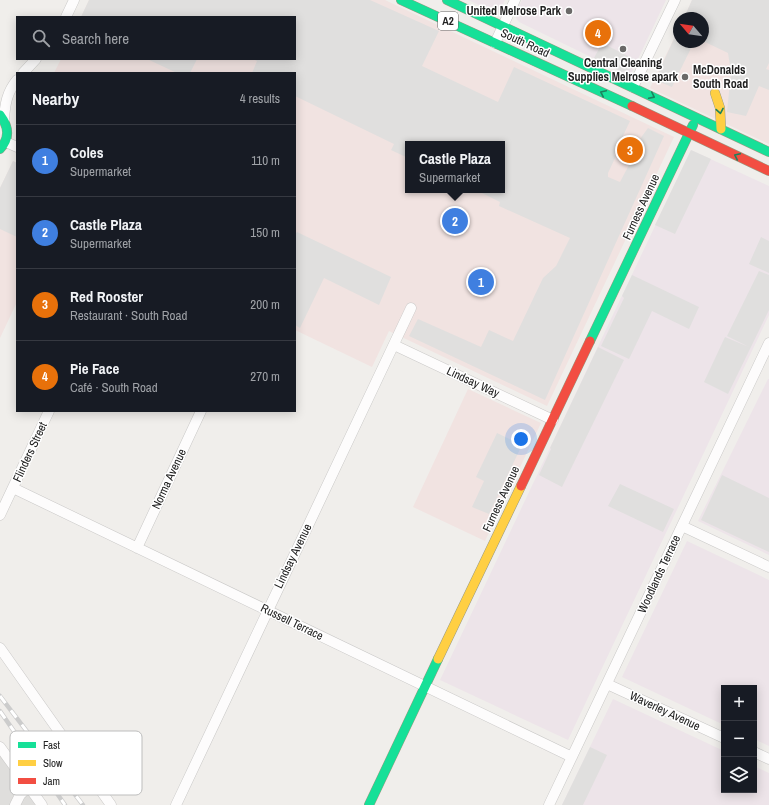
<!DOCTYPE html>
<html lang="en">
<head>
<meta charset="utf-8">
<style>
  body { margin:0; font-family:"Archivo Narrow",sans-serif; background:#20242c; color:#f1f3f6 }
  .controls { position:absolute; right:12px; bottom:12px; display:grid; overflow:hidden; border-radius:0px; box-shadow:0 2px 10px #0003 }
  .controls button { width:36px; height:36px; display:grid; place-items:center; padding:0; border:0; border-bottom:1px solid #363941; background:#171b24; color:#f1f3f6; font:20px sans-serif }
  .compass { position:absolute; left:673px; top:12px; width:36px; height:36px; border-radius:50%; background:#171b24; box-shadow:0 2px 10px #0003; rotate:299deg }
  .you { position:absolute; left:521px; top:439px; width:14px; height:14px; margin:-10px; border:3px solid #fff; border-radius:50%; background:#1a73e8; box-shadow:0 0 0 6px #1a73e833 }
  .badge { display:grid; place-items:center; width:26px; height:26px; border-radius:50%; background:#6a6968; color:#fff; font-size:13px; font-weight:700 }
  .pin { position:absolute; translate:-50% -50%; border:2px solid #fff; box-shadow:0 1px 4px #0006 }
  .popup { position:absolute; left:405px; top:141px; width:100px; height:52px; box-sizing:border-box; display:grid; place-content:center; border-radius:0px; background:#171b24; filter:drop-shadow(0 1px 3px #0005); font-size:13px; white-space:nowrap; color:#9ea1a6 }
  .popup b { font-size:15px; color:#f1f3f6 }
  .popup::after { content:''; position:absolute; left:50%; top:100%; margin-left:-8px; border:8px solid transparent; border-top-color:#171b24 }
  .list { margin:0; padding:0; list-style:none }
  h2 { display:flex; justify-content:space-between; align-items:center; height:52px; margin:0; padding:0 16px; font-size:17px }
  h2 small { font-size:13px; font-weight:400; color:#9ea1a6 }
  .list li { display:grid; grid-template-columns:26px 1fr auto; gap:12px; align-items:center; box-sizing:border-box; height:72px; padding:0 16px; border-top:1px solid #363941 }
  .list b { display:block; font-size:15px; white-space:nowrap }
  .list p { margin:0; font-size:13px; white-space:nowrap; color:#9ea1a6 }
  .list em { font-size:13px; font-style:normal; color:#9ea1a6 }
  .icon { flex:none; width:22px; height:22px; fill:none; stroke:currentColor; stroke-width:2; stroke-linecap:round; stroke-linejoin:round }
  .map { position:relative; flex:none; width:769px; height:805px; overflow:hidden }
  .search { position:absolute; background:#171b24; box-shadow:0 2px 10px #0003; left:16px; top:16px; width:280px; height:44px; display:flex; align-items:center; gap:10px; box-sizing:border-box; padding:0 14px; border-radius:0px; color:#9ea1a6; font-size:15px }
  .panel { position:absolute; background:#171b24; box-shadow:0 2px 10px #0003; left:16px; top:72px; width:280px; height:340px; border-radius:0px }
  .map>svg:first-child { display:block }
</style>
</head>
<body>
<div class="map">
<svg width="769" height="805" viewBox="0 0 769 805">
  <rect width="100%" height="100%" fill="#f0eeeb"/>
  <!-- residential -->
  <path fill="#dfdedc" d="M0,755L36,805H0Z"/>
  <!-- commercial -->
  <path fill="#f1e3e1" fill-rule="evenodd" d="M89,0H385L674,137L547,406L389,331L372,367L295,330V73H54L61,59H295V17H81ZM408,144H502V190H408Z
    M692,0H769V144L650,88L679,28V42H703V18H684Z
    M13,161L17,163V302L0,338V188Z
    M468,389L541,423L485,541L413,507Z"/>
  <!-- industrial -->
  <path fill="#ede4e9" d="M468,0H505L498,14Z
    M522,0H666L630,76L519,22L516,18V12Z
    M691,150L769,186V315L568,740L440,680Z
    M768,379H769V555L698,521Z
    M687,541L769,580V746L754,739V688H724V725L622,677Z
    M613,699L724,751V790H754V766L769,773V805H562Z"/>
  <!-- parking -->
  <path fill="#e0dfde" d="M89,0H370L439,31L422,66L498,102L514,67L630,121L614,155L616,156L608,173V177L620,182L630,163L640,139L648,128L664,136L545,400L409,336L418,319L481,347L489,330L513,341L543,278L556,266L570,238L499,206L500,202L476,190H502V144H408V158L391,150L394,144L295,96V73H252L257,61L253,59H295V17H81Z
    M692,0H769V63L766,69L769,70V90L759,86L746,116L727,112L731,72L728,53L703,41V18H684Z
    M679,28V42H694L672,87L655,80Z
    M602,43L636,60L631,69L622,72L594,58Z
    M147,59H197L190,73H177Z
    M691,150L711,159L675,234L655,225Z
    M13,161L17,163V237L0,229V188Z
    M297,232L391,277L379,305L324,278L300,328L295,325V235Z
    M761,237L769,241V273L749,264Z
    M759,271L769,275V310L728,394L704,382L725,337L749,347L727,336Z
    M632,275L699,307L689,329L652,311L629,359L601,346L624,298L622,296Z
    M598,347L624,360L562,487L539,475L551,449L550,448Z
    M497,433L522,445L489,514L472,507L484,481L476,477Z
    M722,475L769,498V552L701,520Z
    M620,484L674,509L663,532L608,506Z
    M590,747L607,755L583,805H562Z"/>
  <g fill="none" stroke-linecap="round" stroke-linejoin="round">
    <!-- street casing -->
    <g stroke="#c9c8c7" stroke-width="11">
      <path id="street" d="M66,17L74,0
        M495,43L515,0
        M23,73L36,59
        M633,87L675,0
        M4,119C5,104 7,92 17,80
        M6,142L17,147
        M394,345L553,420
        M13,488L572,757
        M0,515L49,411
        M682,526L769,567
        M137,548L201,411
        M0,648L111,805
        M607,684L724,738
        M0,747L42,805
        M754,752L769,759
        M15,805L20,795L29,786
        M176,805L411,308
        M549,805L769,343"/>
    </g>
    <!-- fast casing -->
    <g stroke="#999a82" stroke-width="10">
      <path id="fast" d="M401,0L632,106
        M447,0L769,152
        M0,115C9,127 10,138 0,149
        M590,341L693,125
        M369,805L438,659"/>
    </g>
    <!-- slow casing -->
    <g stroke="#999a82" stroke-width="10">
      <path id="slow" d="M715,93L720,108L721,129
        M438,659L521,486"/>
    </g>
    <!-- jam casing -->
    <g stroke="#999a82" stroke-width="10">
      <path id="jam" d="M632,106L769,171
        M521,486L590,341"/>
    </g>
    <!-- street -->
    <use href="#street" stroke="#fdfcfc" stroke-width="10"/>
    <!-- fast -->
    <use href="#fast" stroke="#16e098" stroke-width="9"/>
    <!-- slow -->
    <use href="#slow" stroke="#ffcf43" stroke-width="9"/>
    <!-- jam -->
    <use href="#jam" stroke="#f24e42" stroke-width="9"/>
    <!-- rail casing -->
    <g stroke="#ccc" stroke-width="4.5">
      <path id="rail" d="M0,696L83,805
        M0,711L65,805"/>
    </g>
    <!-- rail -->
    <use href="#rail" stroke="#fff" stroke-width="3" stroke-dasharray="9" stroke-linecap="butt"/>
  </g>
  <!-- one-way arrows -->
  <defs><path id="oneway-chevron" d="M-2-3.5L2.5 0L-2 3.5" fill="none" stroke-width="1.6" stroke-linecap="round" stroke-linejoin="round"/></defs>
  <g stroke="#1c815d">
    <use href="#oneway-chevron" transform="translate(603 93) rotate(-155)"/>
    <use href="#oneway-chevron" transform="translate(652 96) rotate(26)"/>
    <use href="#oneway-chevron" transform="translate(720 111) rotate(80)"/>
    <use href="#oneway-chevron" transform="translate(737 156) rotate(-155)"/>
  </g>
  <!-- markers -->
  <g fill="#6a6968" stroke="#fff" stroke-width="1.5">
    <circle cx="569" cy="11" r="4"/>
    <circle cx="623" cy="49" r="4"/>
    <circle cx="685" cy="77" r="4"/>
  </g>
  <g text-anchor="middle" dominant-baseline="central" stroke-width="3" stroke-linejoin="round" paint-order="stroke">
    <!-- shield labels -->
    <rect fill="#fff" stroke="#646464" stroke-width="1" x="438" y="12" width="20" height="18" rx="3"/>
    <g font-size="11" font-weight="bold" fill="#222">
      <text x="448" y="21">A2</text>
    </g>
    <!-- poi labels -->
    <g font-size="12" font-weight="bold" fill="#222" stroke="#fff" text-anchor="end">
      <text x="561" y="11">United Melrose Park</text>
      <text x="623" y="63" text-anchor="middle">Central Cleaning<tspan x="623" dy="14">Supplies Melrose apark</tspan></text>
      <text x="693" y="70" text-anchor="start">McDonalds<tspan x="693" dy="14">South Road</tspan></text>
    </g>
    <!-- street labels -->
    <g font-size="12" fill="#222" stroke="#fff">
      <text transform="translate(525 43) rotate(25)">South Road</text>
      <text transform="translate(641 207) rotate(-65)">Furness Avenue</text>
      <text transform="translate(473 382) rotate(25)">Lindsay Way</text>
      <text transform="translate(30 452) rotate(-65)">Flinders Street</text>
      <text transform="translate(169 479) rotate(-65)">Norma Avenue</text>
      <text transform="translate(501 499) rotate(-65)">Furness Avenue</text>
      <text transform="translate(293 556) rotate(-64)">Lindsay Avenue</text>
      <text transform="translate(659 574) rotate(-65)">Woodlands Terrace</text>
      <text transform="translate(292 622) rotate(26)">Russell Terrace</text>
      <text transform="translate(665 711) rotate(25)">Waverley Avenue</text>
    </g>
  </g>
  <!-- legend -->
  <rect x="10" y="731" width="132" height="64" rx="6" fill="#fff" stroke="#bdbdbd" stroke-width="1"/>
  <rect x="18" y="742" width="18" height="6" fill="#16e098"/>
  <rect x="18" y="760" width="18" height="6" fill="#ffcf43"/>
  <rect x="18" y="778" width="18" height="6" fill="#f24e42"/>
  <g font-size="11" fill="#222">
    <text x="43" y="749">Fast</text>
    <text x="43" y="767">Slow</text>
    <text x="43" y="785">Jam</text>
  </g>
</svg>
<div class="controls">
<button>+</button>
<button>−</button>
<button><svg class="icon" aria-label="layers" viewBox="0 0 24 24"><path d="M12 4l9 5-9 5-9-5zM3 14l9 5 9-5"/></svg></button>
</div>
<svg class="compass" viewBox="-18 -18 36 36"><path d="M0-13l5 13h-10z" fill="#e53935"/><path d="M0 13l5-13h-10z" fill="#9ea1a6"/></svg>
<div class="you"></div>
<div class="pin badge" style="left:481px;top:282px;background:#3f7fe0">1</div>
<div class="pin badge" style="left:455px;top:221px;background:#3f7fe0">2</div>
<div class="popup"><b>Castle Plaza</b>Supermarket</div>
<div class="pin badge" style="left:630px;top:150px;background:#e8710a">3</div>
<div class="pin badge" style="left:598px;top:33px;background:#e8710a">4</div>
<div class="search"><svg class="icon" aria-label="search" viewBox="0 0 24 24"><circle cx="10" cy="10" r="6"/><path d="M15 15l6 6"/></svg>Search here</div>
<section class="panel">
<h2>Nearby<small>4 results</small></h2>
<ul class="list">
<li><span class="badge" style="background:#3f7fe0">1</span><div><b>Coles</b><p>Supermarket</p></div><em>110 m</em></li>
<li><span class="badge" style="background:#3f7fe0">2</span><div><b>Castle Plaza</b><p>Supermarket</p></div><em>150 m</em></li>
<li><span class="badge" style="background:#e8710a">3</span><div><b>Red Rooster</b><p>Restaurant · South Road</p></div><em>200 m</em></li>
<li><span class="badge" style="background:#e8710a">4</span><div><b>Pie Face</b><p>Café · South Road</p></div><em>270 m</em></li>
</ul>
</section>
</div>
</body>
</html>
